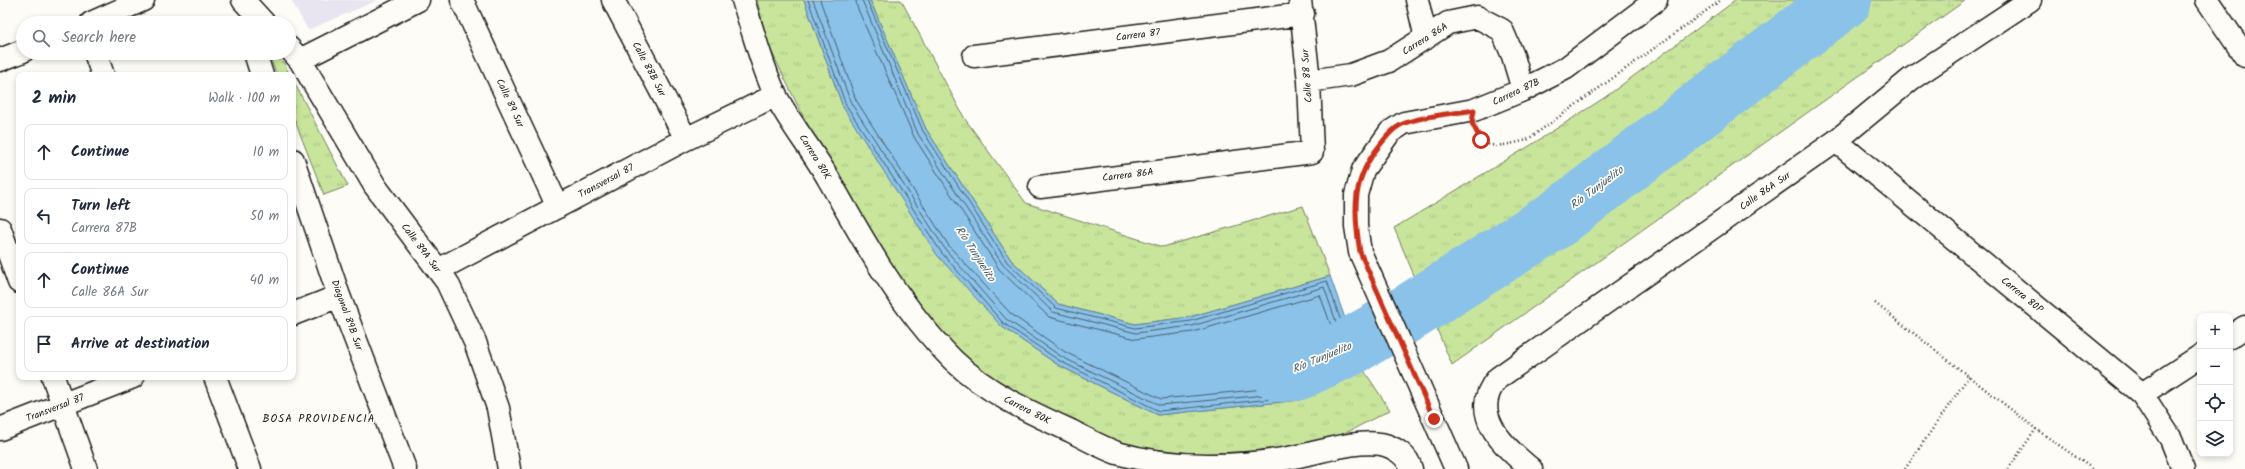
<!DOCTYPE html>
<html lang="en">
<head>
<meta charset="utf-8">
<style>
  body { margin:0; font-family:Kalam,sans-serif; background:#f6f6f7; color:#1f2937 }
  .controls { position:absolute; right:12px; bottom:12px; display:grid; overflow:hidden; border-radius:8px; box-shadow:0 2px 6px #0003 }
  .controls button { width:36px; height:36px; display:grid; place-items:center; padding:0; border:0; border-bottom:1px solid #e0e1e3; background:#fff; color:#1f2937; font:20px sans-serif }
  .stop { position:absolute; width:12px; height:12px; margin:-9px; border:3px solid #c8321e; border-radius:50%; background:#fff }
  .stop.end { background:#c8321e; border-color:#fff; box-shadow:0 1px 4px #0008 }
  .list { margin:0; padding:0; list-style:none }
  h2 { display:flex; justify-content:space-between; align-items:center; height:52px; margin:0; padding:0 16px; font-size:17px }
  h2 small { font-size:13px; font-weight:400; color:#747a83 }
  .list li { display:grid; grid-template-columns:26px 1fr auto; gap:12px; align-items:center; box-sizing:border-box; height:56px; margin:0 8px 8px; padding:0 8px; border:1px solid #e0e1e3; border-radius:8px }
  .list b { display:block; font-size:15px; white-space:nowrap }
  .list p { margin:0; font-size:13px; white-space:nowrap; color:#747a83 }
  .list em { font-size:13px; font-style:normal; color:#747a83 }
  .icon { flex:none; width:22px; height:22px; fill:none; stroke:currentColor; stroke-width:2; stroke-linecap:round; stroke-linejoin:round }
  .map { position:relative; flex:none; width:2245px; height:469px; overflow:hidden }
  .search { position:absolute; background:#fff; box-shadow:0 2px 6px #0003; left:16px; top:16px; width:280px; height:44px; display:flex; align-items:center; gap:10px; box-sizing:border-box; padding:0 14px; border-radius:22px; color:#747a83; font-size:15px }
  .panel { position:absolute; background:#fff; box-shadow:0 2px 6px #0003; left:16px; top:72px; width:280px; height:308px; border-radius:8px }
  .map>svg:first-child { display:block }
</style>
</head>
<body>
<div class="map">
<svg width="2245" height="469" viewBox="0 0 2245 469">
  <defs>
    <pattern id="grass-tufts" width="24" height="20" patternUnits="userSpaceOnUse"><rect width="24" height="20" fill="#c9e59c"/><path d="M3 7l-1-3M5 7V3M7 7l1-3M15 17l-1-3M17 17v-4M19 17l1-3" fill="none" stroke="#acc486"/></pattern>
  </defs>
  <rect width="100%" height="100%" fill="#fdfcf7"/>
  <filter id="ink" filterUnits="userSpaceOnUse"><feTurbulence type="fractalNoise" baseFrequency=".025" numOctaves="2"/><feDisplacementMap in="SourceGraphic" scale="8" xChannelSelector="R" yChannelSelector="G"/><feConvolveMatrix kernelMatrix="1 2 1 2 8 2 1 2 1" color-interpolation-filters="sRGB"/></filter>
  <g filter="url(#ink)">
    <!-- built -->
    <path fill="#e9e5f0" d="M291,0H378L308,30Z"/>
    <!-- grass -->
    <path fill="url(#grass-tufts)" stroke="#72805c" d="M757,0H804L843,107L1001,326L1058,365L1158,415L1300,400L1363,369L1390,410L1336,438L1280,457L1158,458L995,391L920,320L834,175L796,102L767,42Z
      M870,0H901L965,119L1026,203L1163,247L1303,206L1330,276L1190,317L1135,324L1058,304L1011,260L926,129Z
      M1736,0H1966L1452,365L1394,228L1531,145L1604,98Z
      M268,53H274L285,65L290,75H277Z
      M293,80L348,186L324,195L293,116Z"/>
    <!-- water -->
    <path fill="#8bc2e9" stroke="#5f8097" d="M804,0H870L926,129L1011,260L1058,304L1135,324L1190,317L1330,276L1363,369L1300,400L1158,415L1058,365L1001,326L937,255L843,107Z"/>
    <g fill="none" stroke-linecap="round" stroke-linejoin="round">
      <!-- shore -->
      <path stroke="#485e6e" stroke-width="1" d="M808,0L846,105L941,252L1003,323L1060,361L1159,411L1299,396L1357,367L1327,281L1191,321L1135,328L1056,308L1007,262L923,131L867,0
        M813,0L851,103L945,249L1006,319L1062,357L1160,405L1297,392L1351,365L1324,287L1192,326L1136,333L1053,312L1003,265L918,134L862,0
        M820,0L856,100L949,246L1011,314L1065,352L1161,399L1296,386L1344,361L1320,295L1193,332L1136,339L1049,317L999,269L914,137L857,7L856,0"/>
      <!-- river -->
      <path stroke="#8bc2e9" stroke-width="58" d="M1280,373L1296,372L1350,347L1412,311L1557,219L1843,0"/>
      <!-- minor casing -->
      <g stroke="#1c1c1c" stroke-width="25">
        <path id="minor" d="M243,0L264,23
          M462,0L558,207
          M613,0L686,139
          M743,0C753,31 762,67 776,96C791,125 812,150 828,178C864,242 900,307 953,360C986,392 1029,412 1071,431C1086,439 1101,447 1117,453C1173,469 1242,468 1299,456C1325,451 1355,440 1381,444C1395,447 1408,456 1411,469
          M1417,0L1426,38
          M2207,0L2245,56
          M91,23L143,0
          M289,48L300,60L375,186L447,282L475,342L498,408L509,469
          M95,53L103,75
          M255,53L262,75
          M974,56L1303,14
          M0,60L23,51
          M300,60L418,0
          M1309,81L1351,75L1389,61L1448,23L1477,17L1502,30L1513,56L1523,90
          M1836,141L2142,394L2171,439L2183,469
          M293,160L339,296L405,469
          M1040,187L1312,152L1309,81L1300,0
          M0,229L19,282
          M438,270L686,139L776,95
          M293,314L339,296
          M2230,337L2245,327
          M53,377L86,469
          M215,377L250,469
          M2142,394L2200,356
          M0,429L133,377
          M1456,469L1360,252L1356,226V195L1363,170L1390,132L1404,123L1474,110L1523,90L1566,68L1656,0
          M1531,469C1504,447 1467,413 1498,378L1836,141L1911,79L2030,0"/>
      </g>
      <!-- path -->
      <path stroke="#1c1c1c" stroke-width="2.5" stroke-dasharray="1 3" stroke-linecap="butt" d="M1479,137C1487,152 1513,143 1527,140L1721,0
        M1875,303L2036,429L2093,469
        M1905,469L1969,376
        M2008,469L2036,429"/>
      <!-- minor -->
      <use href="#minor" stroke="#fdfcf7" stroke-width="22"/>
    </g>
  </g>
  <g fill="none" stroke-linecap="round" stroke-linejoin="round" filter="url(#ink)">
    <!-- route -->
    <path stroke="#c8321e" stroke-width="5" d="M1434,419L1360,252C1353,210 1352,179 1380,145C1387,136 1394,127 1405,123C1426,115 1452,114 1474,110L1472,123L1481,140"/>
  </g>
  <g text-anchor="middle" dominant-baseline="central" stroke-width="3.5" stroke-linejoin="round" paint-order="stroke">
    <!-- street labels -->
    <g font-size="10" fill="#1c1c1c" stroke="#fdfcf7">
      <text transform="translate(1138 35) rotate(-7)">Carrera 87</text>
      <text transform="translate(1425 39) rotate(-32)">Carrera 86A</text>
      <text transform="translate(649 69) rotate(62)">Calle 88B Sur</text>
      <text transform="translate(1307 76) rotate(-94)">Calle 88 Sur</text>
      <text transform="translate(1516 92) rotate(-25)">Carrera 87B</text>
      <text transform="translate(510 103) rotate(65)">Calle 89 Sur</text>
      <text transform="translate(815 157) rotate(58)">Carrera 80K</text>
      <text transform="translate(1128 175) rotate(-7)">Carrera 86A</text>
      <text transform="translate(606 181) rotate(-28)">Transversal 87</text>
      <text transform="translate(1765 191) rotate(-35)">Calle 86A Sur</text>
      <text transform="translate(421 248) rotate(53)">Calle 89A Sur</text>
      <text transform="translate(2022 295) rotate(39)">Carrera 80P</text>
      <text transform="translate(347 315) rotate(70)">Diagonal 89B Sur</text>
      <text transform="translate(55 408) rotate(-21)">Transversal 87</text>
      <text transform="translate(1027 410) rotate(27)">Carrera 80K</text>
    </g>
    <!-- water labels -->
    <g font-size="11" font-style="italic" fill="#485e6e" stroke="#fdfcf7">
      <text transform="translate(1597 188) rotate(-37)">Río Tunjuelito</text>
      <text transform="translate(975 254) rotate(57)">Río Tunjuelito</text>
      <text transform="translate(1322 358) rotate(-23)">Río Tunjuelito</text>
    </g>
    <!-- neighbourhood labels -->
    <g font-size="11" letter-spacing="1" fill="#1c1c1c" stroke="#fdfcf7">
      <text x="319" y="419">BOSA PROVIDENCIA</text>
    </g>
  </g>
</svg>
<div class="controls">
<button>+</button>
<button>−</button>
<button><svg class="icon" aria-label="locate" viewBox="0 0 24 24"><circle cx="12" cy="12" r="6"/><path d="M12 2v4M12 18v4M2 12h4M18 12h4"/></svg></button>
<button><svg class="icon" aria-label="layers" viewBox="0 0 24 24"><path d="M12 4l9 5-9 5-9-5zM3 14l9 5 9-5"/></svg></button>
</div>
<div class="stop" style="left:1481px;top:140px"></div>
<div class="stop end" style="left:1434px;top:419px"></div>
<div class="search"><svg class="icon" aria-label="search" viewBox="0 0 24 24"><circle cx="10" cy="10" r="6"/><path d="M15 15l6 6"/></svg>Search here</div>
<section class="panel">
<h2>2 min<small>Walk · 100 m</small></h2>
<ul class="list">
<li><svg class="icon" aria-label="ahead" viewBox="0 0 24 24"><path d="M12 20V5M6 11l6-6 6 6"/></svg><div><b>Continue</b></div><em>10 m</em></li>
<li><svg class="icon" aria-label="left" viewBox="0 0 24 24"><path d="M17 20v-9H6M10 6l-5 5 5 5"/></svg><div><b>Turn left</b><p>Carrera 87B</p></div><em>50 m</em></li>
<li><svg class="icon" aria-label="ahead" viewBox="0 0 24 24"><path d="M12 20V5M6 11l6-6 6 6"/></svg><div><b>Continue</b><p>Calle 86A Sur</p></div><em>40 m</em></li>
<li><svg class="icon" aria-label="arrive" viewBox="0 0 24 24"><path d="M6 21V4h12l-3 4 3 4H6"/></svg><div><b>Arrive at destination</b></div></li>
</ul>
</section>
</div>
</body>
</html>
